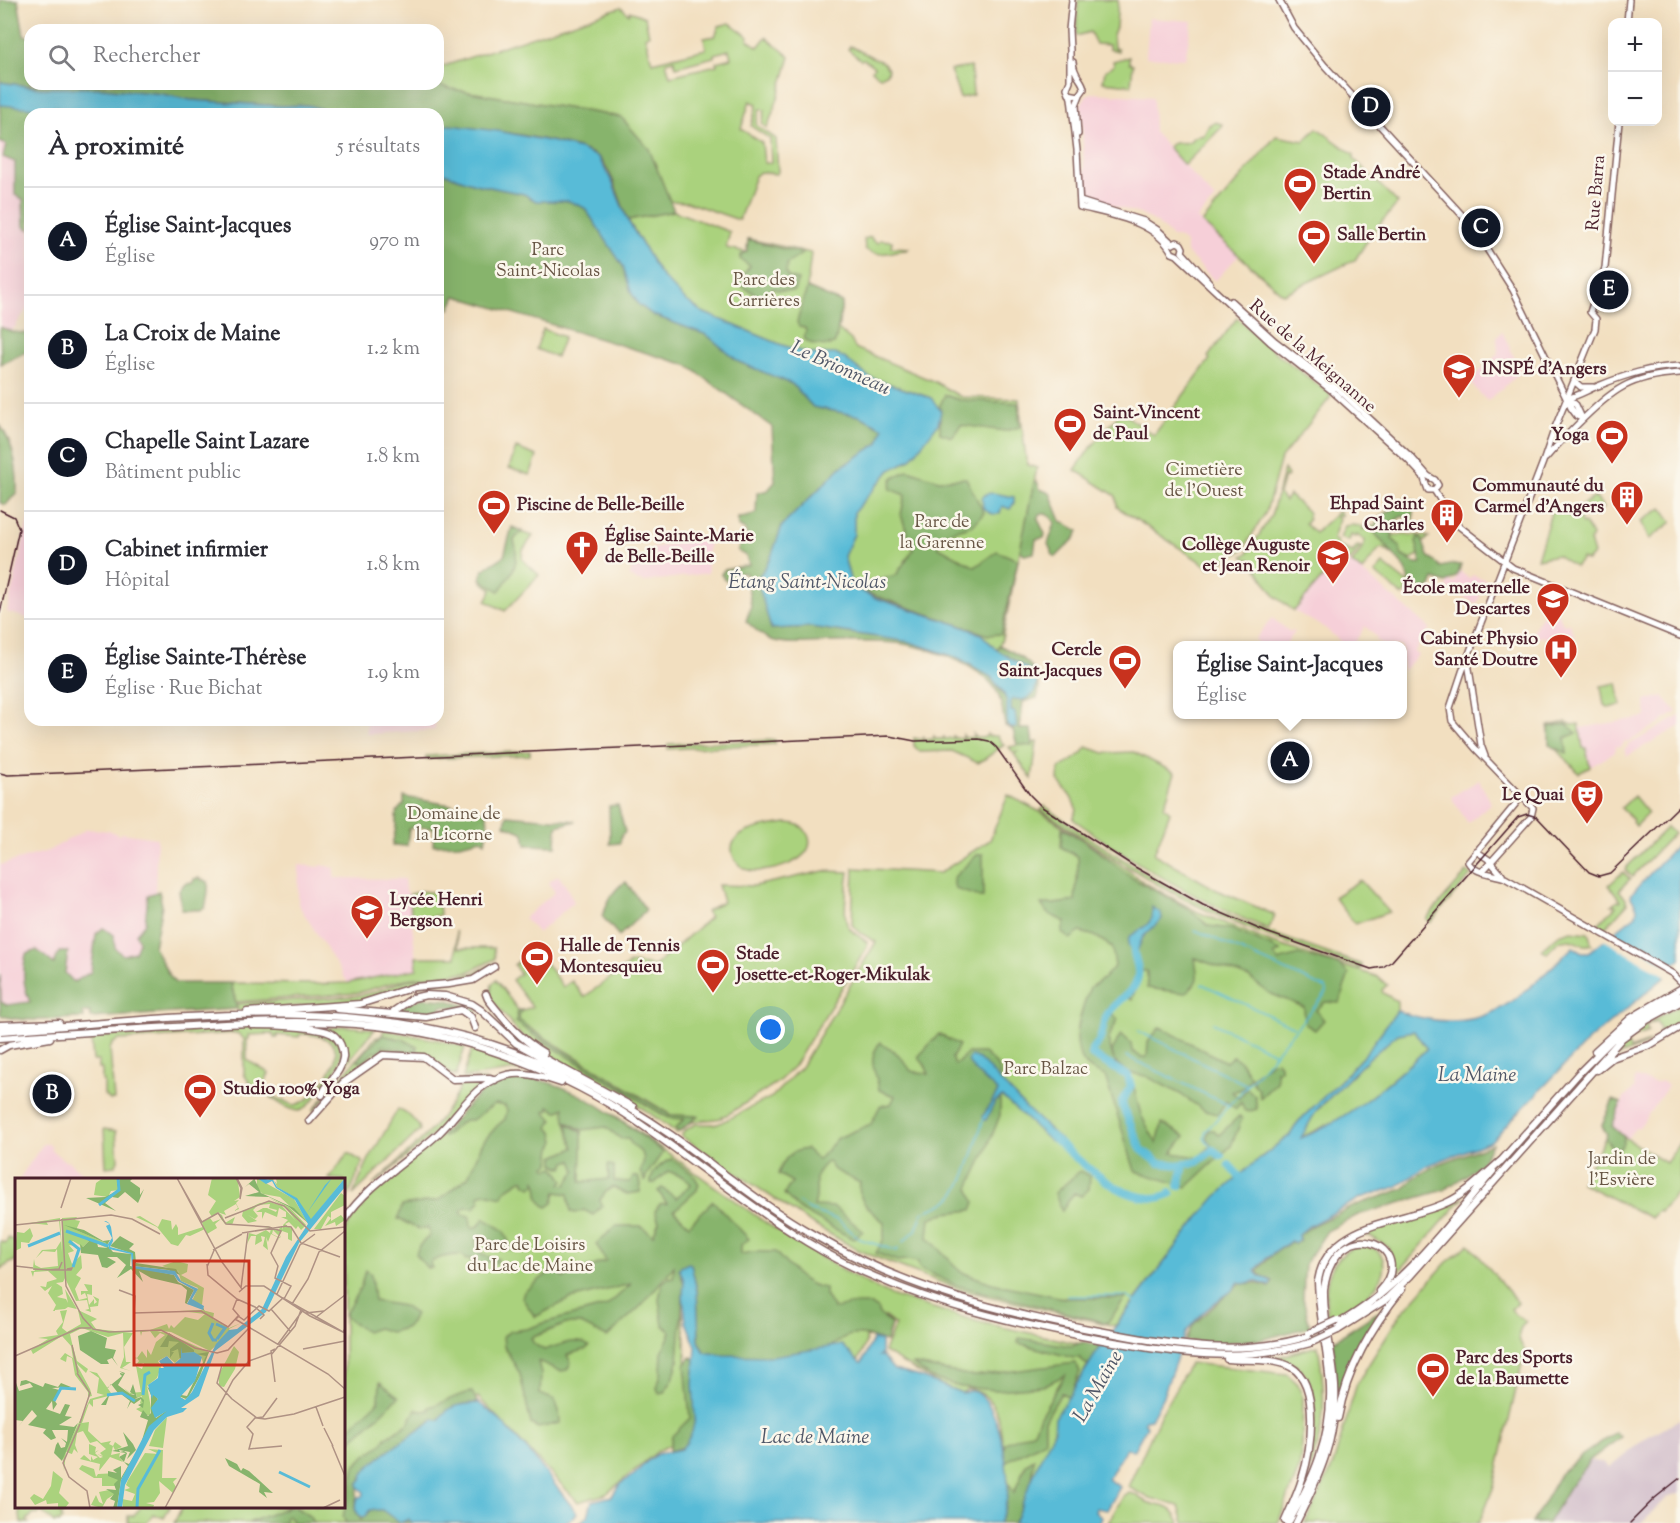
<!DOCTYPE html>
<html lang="fr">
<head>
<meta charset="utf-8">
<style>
  body { margin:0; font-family:"Sorts Mill Goudy",serif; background:#f7f7f7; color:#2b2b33 }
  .controls { position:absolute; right:18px; top:18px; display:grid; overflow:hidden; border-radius:12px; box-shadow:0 6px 24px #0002 }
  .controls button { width:54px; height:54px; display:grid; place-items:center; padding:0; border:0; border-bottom:2px solid #e1e1e2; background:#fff; color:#2b2b33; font:30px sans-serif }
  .you { position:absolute; left:771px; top:1030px; width:21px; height:21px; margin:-15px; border:4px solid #fff; border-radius:50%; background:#1a73e8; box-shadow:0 0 0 9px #1a73e833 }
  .badge { display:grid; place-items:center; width:39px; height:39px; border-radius:50%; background:#111827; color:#fff; font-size:20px; font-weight:700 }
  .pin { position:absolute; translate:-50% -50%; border:3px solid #fff; box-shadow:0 2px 6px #0006 }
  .popup { position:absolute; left:1173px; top:641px; width:234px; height:78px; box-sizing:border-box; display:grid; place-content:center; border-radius:12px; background:#fff; filter:drop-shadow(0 2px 4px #0005); font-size:20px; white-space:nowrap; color:#7c7c81 }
  .popup b { font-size:22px; color:#2b2b33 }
  .popup::after { content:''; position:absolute; left:50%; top:100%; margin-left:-12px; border:12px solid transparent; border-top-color:#fff }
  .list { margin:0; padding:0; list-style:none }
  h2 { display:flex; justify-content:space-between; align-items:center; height:78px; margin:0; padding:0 24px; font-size:26px }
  h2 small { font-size:20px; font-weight:400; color:#7c7c81 }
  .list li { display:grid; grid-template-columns:39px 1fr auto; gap:18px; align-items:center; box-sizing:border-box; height:108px; padding:0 24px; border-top:2px solid #e1e1e2 }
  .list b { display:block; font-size:22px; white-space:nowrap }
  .list p { margin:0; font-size:20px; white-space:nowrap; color:#7c7c81 }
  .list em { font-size:20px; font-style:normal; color:#7c7c81 }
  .icon { flex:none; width:33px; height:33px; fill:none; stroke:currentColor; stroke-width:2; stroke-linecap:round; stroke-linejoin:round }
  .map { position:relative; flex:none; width:1680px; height:1523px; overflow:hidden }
  .search { position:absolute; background:#fff; box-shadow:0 6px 24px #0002; left:24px; top:24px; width:420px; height:66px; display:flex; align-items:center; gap:15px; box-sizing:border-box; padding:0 21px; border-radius:18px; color:#7c7c81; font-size:22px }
  .panel { position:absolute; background:#fff; box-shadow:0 6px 24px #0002; left:24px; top:108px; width:420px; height:618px; border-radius:18px }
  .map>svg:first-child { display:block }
</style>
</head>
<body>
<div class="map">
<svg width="1680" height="1523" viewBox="0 0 1680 1523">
  <rect width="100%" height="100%" fill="#fbf7ec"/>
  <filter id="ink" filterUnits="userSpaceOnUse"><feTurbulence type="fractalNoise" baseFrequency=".0167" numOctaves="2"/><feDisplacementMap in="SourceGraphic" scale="12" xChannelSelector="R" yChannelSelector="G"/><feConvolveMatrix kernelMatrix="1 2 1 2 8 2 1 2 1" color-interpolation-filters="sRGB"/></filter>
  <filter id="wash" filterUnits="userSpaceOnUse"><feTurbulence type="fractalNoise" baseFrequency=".008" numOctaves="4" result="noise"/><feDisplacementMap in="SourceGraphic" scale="24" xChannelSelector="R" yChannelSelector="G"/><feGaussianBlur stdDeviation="1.35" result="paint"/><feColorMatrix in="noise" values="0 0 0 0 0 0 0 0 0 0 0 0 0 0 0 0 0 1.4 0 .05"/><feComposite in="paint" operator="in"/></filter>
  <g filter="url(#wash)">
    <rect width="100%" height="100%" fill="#f2dfc0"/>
    <!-- built -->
    <path fill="#f6cfd8" d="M1149,18L1192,21L1185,59L1146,57Z
      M1092,93L1153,97L1154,132L1215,199L1197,219L1239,255L1215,281L1186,252V243L1177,237H1172L1157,223L1140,214L1097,201L1088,195L1085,186L1081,104L1087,95Z
      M0,142L7,145L15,162V195L23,199L24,226L30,230V304L12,331L0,327Z
      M1502,331L1521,372L1487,401L1472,385L1471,379L1498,354L1497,338Z
      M28,520L30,521V619L7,612Z
      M710,537L707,556L708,573L645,582L635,580L629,576L635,561L654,557L652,548Z
      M1342,555L1430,628L1414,652L1418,655L1403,671L1402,646L1383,645L1377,641L1376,642L1377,638L1365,626L1353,645H1344L1325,628L1294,611Z
      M1460,571L1469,579L1473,575L1486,580L1477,604L1446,588L1449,581L1454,583Z
      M1558,612L1563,624L1569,623L1575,636L1554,638L1553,636L1545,639L1544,636L1534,638L1533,632L1541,616Z
      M1272,618L1290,632L1292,631L1295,632L1285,645H1260L1255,639Z
      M1663,696L1677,712L1627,743L1625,741L1621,747L1616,746L1614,753L1590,767L1586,748H1583L1580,728L1646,717L1645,701Z
      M1680,716V726L1627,756L1624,749L1627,748L1628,745Z
      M366,720H435V730L367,734Z
      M1479,780L1491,803L1468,823L1451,797Z
      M87,829L110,831L119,835L122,833L157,838L155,893L142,957L28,1008L2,1003L0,1002V865L48,851Z
      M299,865L320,867L321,865L335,868L334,878L404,879L405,889L409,895L417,969L348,983L298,904Z
      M558,875L566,886L574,902L538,933L524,918L555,892L548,883Z
      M1635,1077L1655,1083L1662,1081L1668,1086L1638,1129L1635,1128L1627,1139L1612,1126L1624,1098L1635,1088L1633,1084Z
      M43,1144H48L52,1146L50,1149L66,1162L68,1161L84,1175L80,1179H19Z"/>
    <!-- industrial -->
    <path fill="#d1bdca" d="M1680,1419V1494L1672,1495L1666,1499L1642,1523H1548L1569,1488L1590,1460L1603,1463L1609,1468L1647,1437Z"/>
    <!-- green -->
    <path fill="#aad27d" stroke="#7a7854" stroke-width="1.5" fill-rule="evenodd" d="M1078,0H1118L1116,27L1113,35L1114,48H1118V51L1109,49V45L1096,44L1090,32L1076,36Z
      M621,7L629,14L630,11L645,17L649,35L645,36L652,62L706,49L704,38L715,36L719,26L730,23L749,37L748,40L758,47L766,37L790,57L777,101L767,128L762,124L765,110L760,109L756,125L776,139L778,172L776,174L760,172L755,176L739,220L687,202L668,201L655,163L620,117L451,89L434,84H438V68ZM729,50L731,58L716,62L717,65L670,76L666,62L674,60L676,67L714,57V54ZM750,101L757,104L751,126L770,139L771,163H764L762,143L741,129Z
      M850,46L884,63L888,69L887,73L882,76H879L872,70L874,67L864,59L861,60L848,49Z
      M1129,57V63L1133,64L1131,85L1103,82L1105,71L1114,65L1113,61Z
      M971,67L973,95L960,98L950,70Z
      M1214,122L1222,124V127L1184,165L1168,147C1176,140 1180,144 1189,142L1194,137L1204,135L1209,125Z
      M1317,128L1354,155V159L1398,203L1373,232L1355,260L1283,294L1202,223L1276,136L1304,141Z
      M674,211L730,232L726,248L747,252L748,239L811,253L807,288L842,303L838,329L851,340L855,348L935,382L961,397L1019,399L1026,459L1028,465L1037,468L1002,639L997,650L981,634L956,624L875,598L852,588L844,556L854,534V512L890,470L911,459L931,398L869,377L844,358L835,354H809L782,345L702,312L684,299L659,273L628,220Z
      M871,237L872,240L878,243L880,240L892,241L891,247L909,248L907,250C892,250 878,259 865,249L864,239Z
      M1237,318L1275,352L1330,394V398L1281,458L1266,512L1243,550L1210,568L1117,507L1116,496L1075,470L1088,451L1121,412L1154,435L1210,359L1208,357Z
      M543,329L564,337L556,357L536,349Z
      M516,448L537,456L530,475L509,468Z
      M1284,469L1288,475L1287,477L1284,476L1279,494L1285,501L1289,495L1309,513L1307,516L1309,519L1305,524L1315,533L1339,511L1341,514V516L1336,517L1339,519L1333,540L1337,541V546L1353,552L1357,546L1361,547L1349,562L1341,556L1294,611L1275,596L1250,559L1248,560L1243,556L1247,554L1271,516Z
      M1595,497L1604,508L1579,519L1582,524L1585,523L1592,536L1590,541L1594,554L1587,561L1582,559L1575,567L1557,555L1537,559L1552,509L1556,511L1558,508L1569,516L1578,507Z
      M1662,508L1672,522L1649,539L1641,521Z
      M1351,525L1361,526L1363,530L1365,526H1375V533L1392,554L1382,548L1379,549L1362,571L1352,563L1363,548L1365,541L1357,535L1356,537L1351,535L1349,541L1340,538L1345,526Z
      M513,530L533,536L523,550L522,559L539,575L505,611L486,601L492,589L482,582L505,557Z
      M1393,535H1418L1429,537L1423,543L1422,539L1420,554L1410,560L1401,555L1400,547L1392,538Z
      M1383,564L1411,586L1403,596L1375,573Z
      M1617,683L1621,705L1609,708L1604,705L1601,686Z
      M1566,722L1573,725L1579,724L1583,748H1586L1590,767L1579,773L1551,743L1548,726Z
      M973,734L975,737H986L987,734L988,736H997L1004,745C994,751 988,758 978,763L952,751L920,752L914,746V738L923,740L924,736V740L933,739L934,736L935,739H943L944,736V739L953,738V735L954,738H963V735L965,738L973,737Z
      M775,740V744L668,749V744Z
      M1037,742L1032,779L1014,754L1017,752H1013L1009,747Z
      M1086,747L1105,753L1134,752L1175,773L1164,807L1170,812L1154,854L1217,890L1275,915L1269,929C1199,902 1133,863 1073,819L1077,810L1071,797L1058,780L1059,769L1083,753Z
      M530,751V755L426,759V756Z
      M1008,795L1044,814L1117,862L1145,883L1198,912L1270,942L1378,977L1387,985L1382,990L1383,993L1397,1001V1011L1365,1054L1341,1080L1298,1122L1290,1135L1260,1158L1199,1217L1115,1326L958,1289L860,1251L812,1224L681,1136L685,1130L696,1124H718L772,1097L801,1067L876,942L862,934L852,925L854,868L940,873L990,840Z
      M1634,796L1648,813L1635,826L1632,822L1633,820L1621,808Z
      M1045,806C1101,847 1161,886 1225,914C1269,934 1316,949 1362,965L1361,969C1305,949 1248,931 1194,904C1140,877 1091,842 1041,810Z
      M787,823C795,823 803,825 807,833C823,861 764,875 748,870C742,868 737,864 734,858C721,830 771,825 787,823Z
      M1667,827L1674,833L1632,877L1625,870L1626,868Z
      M824,871L849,872C847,885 842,916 848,926C852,933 861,937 867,942V947L794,1066L778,1082L727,1115L722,1116V1118C704,1122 690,1117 677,1133L645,1110L542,1050L519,1033L490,998L492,984L496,980L518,1010L516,1022L530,1033L668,1118L694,1116L671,1115L526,1026L519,1020V1014L523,1010L532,1007L512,980L520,974L514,965L535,948L563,987L572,981L584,997L631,963L655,966L710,917L706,911L723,902L718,885L754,886Z
      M1467,872L1471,875L1430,923L1426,919Z
      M1623,872L1630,879L1619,890L1626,899L1627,904L1605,928L1598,924L1616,906L1612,905L1618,901L1620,902L1621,901L1609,885Z
      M1360,880L1389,912L1355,924L1334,897Z
      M420,891L438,893L440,915L412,921L409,895Z
      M456,931L458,948H494L495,959L468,972L406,979L357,993L236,1002L231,983L317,984L348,983L417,969L416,957H456Z
      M1571,931L1588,933L1592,944C1581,949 1573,937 1562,940C1557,941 1551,949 1547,953L1542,949L1559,935Z
      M495,963L497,964L473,978L463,980L408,986L364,1001L238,1011L236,1004L356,996L374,992L407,980L459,976L474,973Z
      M1678,1006H1680V1023L1660,1036L1658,1031L1660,1030L1657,1021L1646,1025L1648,1032L1626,1040L1630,1049L1656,1040L1606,1061C1626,1034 1648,1022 1678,1006Z
      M246,1026C263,1027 320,1027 332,1037C353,1055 331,1078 319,1093C314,1098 307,1110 299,1111C289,1111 278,1102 270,1097V1094L273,1093L272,1096L293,1105C308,1103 314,1093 323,1082C346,1052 338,1035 300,1034L299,1037L277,1035V1038H274L273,1034L249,1035V1039H247V1060L269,1073L263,1087L265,1090L264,1092L250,1084L244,1074V1039L237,1033L119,1040L113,1043L110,1049L114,1100H110L104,1095V1081H102V1069H99V1061H93L91,1037Z
      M343,1026L375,1029L345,1065L343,1048L324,1029Z
      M384,1030L438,1040L465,1047L456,1076C443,1072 438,1061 426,1055C419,1052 410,1052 403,1052C394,1052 385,1052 376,1056C352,1067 331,1092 314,1111L313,1110L375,1038L382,1036L358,1058L381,1049L383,1045L400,1050L397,1038L382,1035Z
      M1414,1031L1427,1049L1378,1091L1347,1115L1300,1138L1316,1111L1368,1059L1398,1034Z
      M472,1049L529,1069L528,1070C506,1069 486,1077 463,1077Z
      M463,1080H486L446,1124L373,1185C406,1153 446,1124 463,1080Z
      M499,1084L553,1090L616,1116L769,1225L844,1271L890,1295L979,1322L1080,1344L1094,1353L1056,1423C1052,1443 1040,1461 1032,1480L1033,1460L1026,1464L1014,1494C1012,1490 1009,1485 1008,1481C999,1452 1010,1394 967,1389L962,1393L935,1382L884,1352L895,1325L884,1316L891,1324L886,1342L866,1336V1342L858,1362L842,1345L825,1349L688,1263L679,1266L691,1418L683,1438L658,1451L606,1494L578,1502L478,1397L406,1431L357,1473L354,1522L355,1523H174L182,1507L344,1506V1233C363,1193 403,1167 437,1139C459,1122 479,1103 499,1084Z
      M1613,1100L1621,1103L1612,1126L1627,1139L1666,1163L1680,1142V1190L1660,1212L1658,1211L1651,1218L1581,1183L1607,1134L1602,1126Z
      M398,1109L409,1115L419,1126L420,1130L353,1195L368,1161Z
      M104,1129L116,1131L118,1160L115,1166L106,1167Z
      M348,1153L363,1162L344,1206V1180L329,1179Z
      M1464,1197L1389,1283L1394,1268L1388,1247L1370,1236L1359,1235L1448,1206Z
      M8,1238L16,1241V1260L0,1269V1241L6,1243Z
      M1469,1244L1518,1303L1511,1309L1515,1315L1526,1321C1517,1330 1517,1340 1525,1350L1494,1486L1479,1523H1305L1332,1468L1357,1383L1399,1316L1446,1263Z
      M1356,1245C1393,1245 1389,1276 1367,1296C1354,1307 1343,1314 1327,1320C1325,1286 1323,1264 1356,1245Z
      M1318,1346C1328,1402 1325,1432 1304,1484C1311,1455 1326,1390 1299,1368C1292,1362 1282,1360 1274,1358Z
      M1190,1363L1287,1374L1298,1384L1303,1398L1302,1445L1299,1469L1278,1523H1184L1179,1506L1147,1497L1128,1487L1161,1414Z
      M1130,1493C1138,1494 1137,1497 1143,1500C1159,1509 1172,1501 1180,1523H1108L1124,1495Z
      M142,1506H170V1507L164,1518L153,1514L147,1523H128V1516H133Z
      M19,1507L28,1510L42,1507H69L60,1516L62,1519L58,1523L56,1521L54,1523L41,1511L37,1515L34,1513L27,1520L29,1523H21Z"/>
    <!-- forest -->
    <path fill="#87b46c" stroke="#686a4c" stroke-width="1.5" d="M0,0H18L24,35L30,37V84H434L451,89L621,117L649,149L674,211L628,220C620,201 614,174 599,158C583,142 463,124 438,126V114H342L307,105L282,106L191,100L162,94L101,88H40L0,82Z
      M0,105L57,106L62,111L79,114H30V230L24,226L23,199L15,195V162L3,157L6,145L0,142Z
      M438,171L475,184L524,194L536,201H569L585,208L623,266L631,292L638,304L653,315L707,335L739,362L792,384L813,407L860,416L883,428L879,443L841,467L782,526L770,560L758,579L771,629L811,627L910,642L959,658L977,668L990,677L1006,698L1023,700L1033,672L997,650L999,645C1022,656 1046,670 1037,698L1023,702L1020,729H1031L1033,746L1017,745L1013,730L1005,726C1003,715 1002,699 996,690C981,666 937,651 909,645C884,640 856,642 831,642C812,642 790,646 771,640C762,637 753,627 746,621L751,606L746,573H739L726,581L721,574L724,570L749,565L746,556L738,551L740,544L748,538L745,530L738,526V518L747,517L756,513L757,493L768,490L775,482L772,427L687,365L456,296L450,309L438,305Z
      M748,239L775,247L803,253L787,264L786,273L788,277L798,280L794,291L777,290L773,288L762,298L737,283L750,266L740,259L741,255L747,251Z
      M807,288L842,303L836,340L834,344C824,347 810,346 804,338L806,332L805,328L799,327L797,322Z
      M0,327L13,332L30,334V348L28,351L1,364Z
      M945,395L960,400L1018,403L1020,427L1005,431L961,425L952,437L940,433V405Z
      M0,425C14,445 18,468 17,492L6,505L0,503Z
      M908,470L939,480L966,478L984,513L973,525L950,532L937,538L939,547L975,567L997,551L1018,560L1001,634L988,635L867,593L868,582L896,575L913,550L901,515L905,495L890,489L892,479Z
      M1037,481L1040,489L1050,493L1061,521L1079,531L1075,538L1056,557L1053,555L1048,544L1055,523C1052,517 1047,513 1040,514L1038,519L1045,534L1044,538L1036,539L1034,553L1025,555L1020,550L1034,482Z
      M1404,499H1409L1416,502L1413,519L1416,525L1415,531H1411L1407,525L1406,518L1403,516L1391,523L1389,526L1393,534L1392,538L1400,547L1401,555L1415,563H1421L1416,541L1418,537L1422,539L1428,556L1441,567L1454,564L1461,565L1457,576L1446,583L1434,579L1431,587L1425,590L1409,584L1406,569L1375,533C1373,514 1394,512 1404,499Z
      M512,527L522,531L514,540C521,563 512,574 499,591L481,579L483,570L504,556Z
      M1567,724L1577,733L1565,738L1567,753L1549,745V727Z
      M404,797L463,807L469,810L475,808L487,813L488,827L485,842L481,839L459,844L433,845L434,828L414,827L409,829L407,846L392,845C393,839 396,831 396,825C396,814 395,812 404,804Z
      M618,805L625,832L622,834L620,843L610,844L609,806Z
      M507,815L576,821L557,826L556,846L526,845L524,833L505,825Z
      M1062,828L1083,840L1134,879L1187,908L1209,926L1231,929L1281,951L1274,955L1278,961L1299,955L1339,965L1349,974L1339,1003L1325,1002L1316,1010L1324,1020L1315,1030L1305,1024L1304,1007L1269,993L1249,978L1195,958C1197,976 1202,980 1185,993L1147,988V971H1142L1132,999L1122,997L1107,1009L1118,1019L1108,1039L1114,1060L1112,1051L1121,1034L1131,1043L1132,1051L1141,1057H1147L1148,1042L1160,1027L1226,1062L1233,1056L1240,1061L1251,1078L1242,1089L1232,1092L1239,1098L1247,1088L1255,1096L1257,1109L1247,1112L1244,1110L1241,1102L1236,1109L1226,1101L1218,1114L1205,1111L1180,1094L1146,1076L1129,1073L1115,1062L1116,1066L1131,1077L1141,1115L1157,1144L1162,1123L1185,1136L1172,1153L1199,1157L1211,1145L1206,1138L1209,1130H1214L1219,1135L1239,1116L1242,1119L1231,1146L1187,1187L1135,1171L1105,1076C1099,1073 1089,1070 1085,1064C1068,1043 1082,1010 1090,987L1103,979L1115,966L1112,947L1095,936L1080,932L1070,939L1062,933L1065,922L1047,913L1041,904H1054L1075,901L1078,867V857L1061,847Z
      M978,854H983V898L955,889L953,878Z
      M198,878L208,882C209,892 207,899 205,908L200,910H182L179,891L185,883L193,882L194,879Z
      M626,882L646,910L619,936L602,916C607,904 613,888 626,882Z
      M159,891L162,905L154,947L168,973L175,983H231L237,1009L91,1018L90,1012H83L84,1018C57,1018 26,1024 0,1015V974L1,1002L7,1005L30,1002C23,985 22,973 26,954L37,950L54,964L59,952H68L65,973L74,982L91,972L96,934L103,928L114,935L115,948L123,955L135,952L139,942L136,934L145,923L148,895Z
      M422,998L447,1000L477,1009L476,1013L470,1012L464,1008L442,1006L438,1012L421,1014L398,1012L407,1004Z
      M518,1010H523L519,1015V1020L534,1032L670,1115L698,1116L679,1132L675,1129L684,1119L668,1118L530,1033L516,1022Z
      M939,1034L959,1045L952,1058L955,1065L968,1053H984L996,1064L1000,1074V1115L985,1154L969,1188L975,1202L972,1210L945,1213L930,1218L928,1237L961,1272L992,1283L1064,1298H1126L1107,1323L955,1285L919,1268L918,1262L907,1260L897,1261L876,1253L884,1238V1222C872,1212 856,1201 860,1183L834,1170L828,1161C806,1180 822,1184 814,1206L834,1207L863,1231L853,1239L800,1210L784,1194L792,1182L778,1174C784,1159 789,1151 806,1149L818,1160L838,1138L871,1124L880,1106L891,1104L895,1096L879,1090C876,1068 866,1063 880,1042C885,1047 887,1048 893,1051C901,1055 906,1064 911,1071L929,1074L925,1065L918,1057Z
      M382,1035L405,1040L417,1047V1051L409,1052L383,1046L379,1052H373L363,1062L358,1061V1059Z
      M1277,1061L1280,1065V1070H1276L1277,1082L1260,1098L1259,1090L1253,1083V1076L1271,1062Z
      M511,1077C568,1076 620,1119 663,1152L646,1176L645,1181L640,1172C651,1147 634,1154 628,1138L621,1139L606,1127L582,1130L565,1121L564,1108L557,1112L549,1106V1110L545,1111L553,1120L548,1127L549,1129L553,1131L555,1141L552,1147L550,1164L545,1167L548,1169L555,1167L564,1180L561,1184L566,1185L576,1171L572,1160L566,1162L563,1168L554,1164V1157L574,1148L566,1123L582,1132C583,1149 581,1165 581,1182L609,1179L608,1165L614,1166V1181L630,1182L633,1176L638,1177L641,1184L640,1192L627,1194L612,1187L605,1193L600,1200L602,1206L593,1215L584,1210L576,1213L571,1212L568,1194L556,1192L553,1203L547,1207C535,1200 539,1190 536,1180L535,1185L531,1187L525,1183V1180H521L507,1189L502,1197L485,1193L479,1195L480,1200L475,1208L466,1207L462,1210V1214L470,1216L471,1227H478L484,1218L504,1231L512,1250L480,1236L475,1242L482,1255L498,1259L496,1264L489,1261L484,1265V1269L477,1265H472L470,1258L466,1260L462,1255C452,1255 439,1256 430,1263L432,1268H427L416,1254L419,1246L430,1235L428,1228L419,1229L398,1219L402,1206L439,1200L468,1177L483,1142L497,1126L505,1119L507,1111L505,1106L495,1104L472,1120H465L459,1124L444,1137L441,1135C462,1113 480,1085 511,1077Z
      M1613,1100L1621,1103L1612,1126L1624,1137L1623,1143L1620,1149L1612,1148L1605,1138L1607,1134L1602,1126Z
      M1492,1144L1481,1163L1465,1176L1444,1190L1358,1215L1327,1231L1305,1264L1303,1298L1310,1327L1260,1340L1220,1343L1185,1341L1194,1324L1239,1284L1255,1283L1270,1287L1273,1281L1260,1275L1257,1271L1272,1255L1291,1242L1294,1244L1300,1241L1298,1236L1313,1225L1359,1204L1403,1189L1414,1178L1434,1166Z
      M671,1159L693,1174L699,1184L697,1190L674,1211L689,1225L713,1201L749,1239L741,1245V1254L753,1252H775C790,1267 803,1286 825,1288V1295L834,1309C849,1304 864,1301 878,1309V1313L891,1324L886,1342C872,1338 859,1331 845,1337C838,1340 834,1346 826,1349C796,1357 733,1360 704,1352L699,1341L697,1289L691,1265L687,1264L679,1268L684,1284L678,1361L673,1380L664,1392L659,1393L657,1388L661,1373L662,1352L671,1332L663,1325L659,1300L662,1283L669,1277L673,1278L674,1266L641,1306L607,1337L581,1324H566L531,1338L534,1344L544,1350C558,1346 575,1336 589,1346L586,1349L567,1355L571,1363L567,1370L560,1371L538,1361L541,1374L540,1394L555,1400L559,1411L560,1423L538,1428L531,1424L520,1374L504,1346L503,1336L511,1331L527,1329L547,1322L607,1306L631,1284L570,1299L535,1317L522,1298L524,1292L556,1267L563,1278L606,1261L596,1244L616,1226H641L653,1235L659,1222L655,1211L660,1204H667L658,1191L662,1188L676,1198L691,1184L685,1178L668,1171L655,1183H651C650,1173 662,1163 671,1159Z
      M1080,1171L1090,1176L1089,1189L1081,1196L1074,1193L1062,1211L1055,1193Z
      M365,1270L371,1274L374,1301L403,1306L415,1314L411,1323L405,1328L390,1332L377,1328L366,1332L344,1316L361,1286Z
      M1386,1307L1356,1353L1337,1405L1333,1341Z
      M1019,1338L1071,1346L1083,1342L1100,1345L1090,1365L1084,1363L1080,1358H1073L1018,1343Z
      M691,1357L699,1361V1415L689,1446L669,1451L672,1436L690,1418L685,1365Z
      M1075,1363L1080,1371L1070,1397L1061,1393L1045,1420V1441L1003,1463L1005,1443L1034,1431L1040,1416L1065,1375L1043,1386L997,1390L960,1387L932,1378L911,1364L974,1376Z
      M380,1382L399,1397L344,1447V1433L379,1401Z
      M472,1392L478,1403C463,1403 447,1405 439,1420L433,1419C421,1430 368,1463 364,1473C360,1481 358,1486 357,1495C357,1499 354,1504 355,1508C356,1512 359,1517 361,1520L370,1510H382L400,1522L409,1519L411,1523H346L343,1517L355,1466L366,1455L382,1444L386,1437L408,1424L416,1409L422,1411L429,1410V1407C444,1403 457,1394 472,1392Z
      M1616,1432L1621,1437L1590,1460L1569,1488L1548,1523H1532L1560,1474L1581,1456Z
      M1034,1459L1032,1480L1014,1523H999L1005,1507L1008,1482L1014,1493L1026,1464Z
      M293,1506L308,1515L315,1523H294L287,1515L284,1523H248L288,1507Z"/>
    <!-- water -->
    <path fill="#58bbd7" stroke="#516d81" stroke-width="1.5" fill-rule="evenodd" d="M0,82L40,88H101L162,94L191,100L282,106L307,105L342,114H79L61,111L57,106L47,109L0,105Z
      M450,125L498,131L554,142L580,149L598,157L611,179L628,221L659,273L684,299L702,312L782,345L809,354H835L844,358L869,377L931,398L941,411L938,424L911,459L890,470L854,512V534L844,556L852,587L875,598L956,624L981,634L997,650L1033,672L1037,679V685L1033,695L1023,700L1014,699L1011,701V711L1015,712L1017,728H1011L1007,725V702L1003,692L991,677L959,658L910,642L811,627L771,629L757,579L770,560L782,526L841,467L879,443L883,428L860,416L813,407L792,384L739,362L707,335L653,315L638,304L631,292L623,266L585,208L569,201H536L524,194L475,184L438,171V126Z
      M992,493L1014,497V503L1010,509L1002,506L1000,513C993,516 988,513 983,508L982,498L986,494Z
      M1680,841V959L1664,972L1665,977L1589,1040L1491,1141L1429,1165L1396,1187L1361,1198L1309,1226L1298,1235L1299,1240L1294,1243L1291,1241L1267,1258L1255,1271L1259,1276L1272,1281L1270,1286L1255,1281L1243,1284L1239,1282C1235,1285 1233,1291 1229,1293C1213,1303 1198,1316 1186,1332L1163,1396L1151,1419L1145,1420L1144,1422L1147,1426L1133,1451L1126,1448L1108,1479L1120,1487L1107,1510L1096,1508L1095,1511L1102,1517L1099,1523H1014L1041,1457L1054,1432L1055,1418L1102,1344L1199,1217L1216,1197L1249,1167L1290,1135L1298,1122L1341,1080L1365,1054L1397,1011C1484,1040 1514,1003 1573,947L1582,952H1589L1636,915L1637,908L1630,895ZM1414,1031L1427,1049C1388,1083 1349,1119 1301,1138L1316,1111L1368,1059L1398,1034Z
      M1152,907L1161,913L1162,919L1143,937L1136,954L1134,953L1128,945L1129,937L1147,925L1152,918Z
      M971,1056L979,1059L986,1066L1026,1108L1061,1140L1055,1143L1049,1140L1002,1097L995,1102L986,1120H984L983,1116L998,1092C989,1082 971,1071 968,1060Z
      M688,1263L691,1264L697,1291L699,1341L704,1352L723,1355L772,1356L842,1345L860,1363H862L873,1339L881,1341V1354L879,1356H882L894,1370L917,1376L962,1393C965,1393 967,1391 970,1391C998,1392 1008,1466 1008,1487C1008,1499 1004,1512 999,1523H579L588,1516L592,1501L612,1496L620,1484L635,1474L644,1464L657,1454L681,1449L686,1443L692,1432L695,1419L693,1384L696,1347L686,1322L683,1296L684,1280L679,1268Z
      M479,1403L497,1417L531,1454L577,1513L573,1518L564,1523H411L409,1519L400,1523L382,1510H370L364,1517H360L355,1509L358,1497H362L364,1494L363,1491L359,1488L358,1484L363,1478L362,1476C369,1460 417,1433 434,1419L439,1420C448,1404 463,1404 479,1403Z"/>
    <!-- pier -->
    <path fill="#f2dfc0" d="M1611,932L1673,968L1667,974L1668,977L1602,939Z"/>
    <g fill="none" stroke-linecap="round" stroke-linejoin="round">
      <!-- stream -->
      <path stroke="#58bbd7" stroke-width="1.5" d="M56,114L57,106
        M1195,930L1325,988L1327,992L1260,1071L1206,1131L1204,1137L1213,1150
        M1202,984L1294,1027
        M1213,1023L1275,1053
        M1138,1031L1247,1085
        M1126,1056L1230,1106
        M798,1202L809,1210L838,1220L860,1239L897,1251L898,1248
        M903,1242L916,1230L923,1212C933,1208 945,1205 952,1197C968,1180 976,1140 984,1118
        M1067,1296H1126L1136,1302"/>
      <!-- river -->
      <path stroke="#58bbd7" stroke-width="8" d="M1134,943C1131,955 1140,964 1138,976C1135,993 1118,999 1109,1012C1103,1020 1103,1031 1100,1039C1099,1043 1094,1047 1092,1050V1055L1128,1076L1131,1086L1122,1101L1123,1107L1141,1149L1159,1163L1179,1165L1197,1162L1213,1150L1221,1156
        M1051,1136C1078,1159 1132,1215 1171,1193
        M1229,1165L1246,1184
        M1179,1186L1184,1165"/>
    </g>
  </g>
  <g filter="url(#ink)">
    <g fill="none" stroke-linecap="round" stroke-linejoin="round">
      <!-- major casing -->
      <g stroke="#85625f" stroke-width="8">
        <path id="major" d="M1279,0L1294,28L1325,66L1462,215L1483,243L1513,290L1571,408L1577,416L1583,419
          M1627,22L1629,0
          M1070,49V81L1067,88L1071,98L1077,150L1080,207C1111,215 1156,221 1172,253L1177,255L1270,342L1331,390L1408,460L1423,476L1428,490H1434
          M1070,50L1069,30L1072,0
          M1069,94L1079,96L1084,89C1083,79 1074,77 1073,62
          M1078,134L1076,105L1080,95
          M1080,201L1144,221L1158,230L1173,244
          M1173,244L1177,242L1181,244L1183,248L1182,252
          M1182,252L1210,283
          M1231,301L1275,341L1339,390L1412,458L1428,476L1435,480L1438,485L1434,490
          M1574,381L1581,387H1593
          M1568,398C1579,396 1587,390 1598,386C1625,375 1650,367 1680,366
          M1569,399L1576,405L1582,418
          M1546,458C1556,446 1567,435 1578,424C1613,389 1630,376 1680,373
          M1434,490L1455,523L1513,568L1680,636
          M1468,662L1481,745L1485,756
          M1518,801L1468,862C1475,874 1492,873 1505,878L1673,974L1680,981
          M1476,851L1488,859L1502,875
          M1482,872L1531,817L1533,808L1475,748L1452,721L1450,708L1462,672L1543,462L1554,430L1595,329L1596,319L1590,312L1605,268L1619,122"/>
      </g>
      <!-- highway casing -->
      <g stroke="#85625f" stroke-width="9">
        <path id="highway" d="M486,994L488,999C505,1021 520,1039 544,1053
          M337,1009L426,1017L461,1010L471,1017L475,1028
          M394,1011L413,998L426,995L445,996L472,1004L481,1010L516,1043L633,1107
          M247,1012L360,1004L414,987L449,984L473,980L494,967
          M0,1025L59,1023
          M252,1025C269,1025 318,1026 332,1034C339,1038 344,1050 343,1058C341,1073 327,1082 322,1095
          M0,1031C161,1020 335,994 491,1044C555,1065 616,1097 671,1135C718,1168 763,1206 814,1235C909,1291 1003,1313 1110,1333C1177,1346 1242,1357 1309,1336
          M0,1038C58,1034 116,1030 174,1027C285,1020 385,1015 492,1051C538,1066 583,1087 624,1113C687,1154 743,1203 807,1242C897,1297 1000,1321 1103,1340C1177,1353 1236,1364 1310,1343
          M0,1050L9,1045L50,1038
          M1595,1051L1631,1018L1680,989
          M1597,1070L1612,1058L1650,1045L1680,1027
          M309,1121L343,1083L383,1055L424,1057L453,1079L490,1078L495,1080
          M1501,1161L1579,1073L1612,1040L1644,1015L1680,996
          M344,1220C367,1185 407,1162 438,1134C454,1119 465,1100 482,1087C489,1082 499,1077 507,1075C525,1071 544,1077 561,1083
          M1337,1324C1401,1289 1447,1226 1493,1171
          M1338,1330L1384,1301L1410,1276L1622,1038L1647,1020L1680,1002
          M1227,1359C1247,1361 1272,1357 1291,1367C1321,1384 1311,1451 1302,1479C1298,1493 1291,1507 1285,1521
          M1338,1418C1347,1368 1371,1328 1402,1289
          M1288,1523C1313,1480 1332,1438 1330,1387C1328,1352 1319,1317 1318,1281C1327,1221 1404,1223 1448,1202C1469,1192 1485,1174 1503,1159
          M1296,1523C1318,1479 1338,1437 1335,1386C1333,1354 1323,1322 1324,1289C1335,1208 1422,1247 1379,1291"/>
      </g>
      <!-- major -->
      <use href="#major" stroke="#fff" stroke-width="5"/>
      <!-- highway -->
      <use href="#highway" stroke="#fff" stroke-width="6"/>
      <!-- tram -->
      <path stroke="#4a1f2b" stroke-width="1.5" d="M0,510L14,517L19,529L0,613
        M0,773L8,775L83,772L889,736L915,741L979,739L989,741L996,747L1030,795L1042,807L1135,867L1203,905L1266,932L1371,969L1383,967L1392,961L1518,817L1527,814L1537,817L1589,872L1599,876L1610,873L1680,805"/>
      <!-- rail -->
      <path stroke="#4a1f2b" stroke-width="1.5" d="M1630,1523L1655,1498L1680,1478"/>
      <!-- highway-bridge casing -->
      <g stroke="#85625f" stroke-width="9" stroke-linecap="butt">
        <path id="highway-bridge" d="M1309,1333L1337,1320
          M1310,1343L1338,1330"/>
      </g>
      <!-- highway-bridge -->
      <use href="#highway-bridge" stroke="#fff" stroke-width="6"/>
    </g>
  </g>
  <!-- icons -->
  <defs>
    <g id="stadium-pin" transform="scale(1.725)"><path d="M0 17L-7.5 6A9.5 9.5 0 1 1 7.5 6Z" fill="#c8321e" stroke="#fbf7ec"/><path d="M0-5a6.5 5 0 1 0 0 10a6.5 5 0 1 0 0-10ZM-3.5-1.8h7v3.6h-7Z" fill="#fff"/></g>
    <g id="university-pin" transform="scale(1.725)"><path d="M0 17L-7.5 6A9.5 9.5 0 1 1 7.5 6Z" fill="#c8321e" stroke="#fbf7ec"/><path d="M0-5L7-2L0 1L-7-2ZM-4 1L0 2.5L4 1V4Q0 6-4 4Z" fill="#fff"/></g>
    <g id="building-pin" transform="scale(1.725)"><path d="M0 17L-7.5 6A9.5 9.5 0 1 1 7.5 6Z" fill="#c8321e" stroke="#fbf7ec"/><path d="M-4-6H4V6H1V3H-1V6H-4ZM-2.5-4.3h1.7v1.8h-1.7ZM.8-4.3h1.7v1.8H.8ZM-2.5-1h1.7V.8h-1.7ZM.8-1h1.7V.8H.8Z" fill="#fff"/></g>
    <g id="church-pin" transform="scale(1.725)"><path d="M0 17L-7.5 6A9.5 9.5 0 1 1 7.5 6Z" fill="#c8321e" stroke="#fbf7ec"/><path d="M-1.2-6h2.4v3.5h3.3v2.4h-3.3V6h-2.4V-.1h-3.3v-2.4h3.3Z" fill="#fff"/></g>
    <g id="school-pin" transform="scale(1.725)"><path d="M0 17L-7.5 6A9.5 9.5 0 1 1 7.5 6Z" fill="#c8321e" stroke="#fbf7ec"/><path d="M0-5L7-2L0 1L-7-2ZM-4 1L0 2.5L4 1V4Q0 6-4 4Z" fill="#fff"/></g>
    <g id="hospital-pin" transform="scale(1.725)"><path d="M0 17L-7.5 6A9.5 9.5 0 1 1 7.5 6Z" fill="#c8321e" stroke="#fbf7ec"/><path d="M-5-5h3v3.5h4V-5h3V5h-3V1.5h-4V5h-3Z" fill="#fff"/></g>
    <g id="theatre-pin" transform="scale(1.725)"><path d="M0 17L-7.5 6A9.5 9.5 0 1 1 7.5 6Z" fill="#c8321e" stroke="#fbf7ec"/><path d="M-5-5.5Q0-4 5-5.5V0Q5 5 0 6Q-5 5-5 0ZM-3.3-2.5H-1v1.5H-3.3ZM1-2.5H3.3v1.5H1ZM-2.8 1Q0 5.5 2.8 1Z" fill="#fff"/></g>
  </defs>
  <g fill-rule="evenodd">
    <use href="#stadium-pin" x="1300" y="184"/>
    <use href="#stadium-pin" x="1314" y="236"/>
    <use href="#university-pin" x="1459" y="370"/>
    <use href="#stadium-pin" x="1070" y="424"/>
    <use href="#stadium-pin" x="1612" y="436"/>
    <use href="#building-pin" x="1627" y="497"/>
    <use href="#stadium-pin" x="494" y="506"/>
    <use href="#building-pin" x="1447" y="515"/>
    <use href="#church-pin" x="582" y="547"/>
    <use href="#school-pin" x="1333" y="556"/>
    <use href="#school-pin" x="1553" y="599"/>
    <use href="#hospital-pin" x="1561" y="650"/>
    <use href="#stadium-pin" x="1125" y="661"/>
    <use href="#theatre-pin" x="1587" y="796"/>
    <use href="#school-pin" x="367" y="911"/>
    <use href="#stadium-pin" x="537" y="957"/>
    <use href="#stadium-pin" x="713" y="965"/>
    <use href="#stadium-pin" x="200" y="1090"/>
    <use href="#stadium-pin" x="1433" y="1369"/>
  </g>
  <g text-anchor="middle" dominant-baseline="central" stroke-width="5" stroke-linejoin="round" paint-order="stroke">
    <!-- poi labels -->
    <g font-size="18" font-weight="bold" fill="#4a1f2b" stroke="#fbf7ec" text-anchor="start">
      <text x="1323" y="174">Stade André<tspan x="1323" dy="21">Bertin</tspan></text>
      <text x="1337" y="236">Salle Bertin</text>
      <text x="1482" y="370">INSPÉ d'Angers</text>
      <text x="1093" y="414">Saint-Vincent<tspan x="1093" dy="21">de Paul</tspan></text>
      <text x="1589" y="436" text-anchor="end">Yoga</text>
      <text x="1604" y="487" text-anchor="end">Communauté du<tspan x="1604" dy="21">Carmel d'Angers</tspan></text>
      <text x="1424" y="505" text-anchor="end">Ehpad Saint<tspan x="1424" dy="21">Charles</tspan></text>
      <text x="517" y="506">Piscine de Belle-Beille</text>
      <text x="605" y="537">Église Sainte-Marie<tspan x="605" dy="21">de Belle-Beille</tspan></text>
      <text x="1310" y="546" text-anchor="end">Collège Auguste<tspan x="1310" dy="21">et Jean Renoir</tspan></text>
      <text x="1530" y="589" text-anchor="end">École maternelle<tspan x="1530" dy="21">Descartes</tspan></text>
      <text x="1538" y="640" text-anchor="end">Cabinet Physio<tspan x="1538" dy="21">Santé Doutre</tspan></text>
      <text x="1102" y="651" text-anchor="end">Cercle<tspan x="1102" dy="21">Saint-Jacques</tspan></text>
      <text x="1564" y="796" text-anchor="end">Le Quai</text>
      <text x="390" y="901">Lycée Henri<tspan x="390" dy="21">Bergson</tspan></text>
      <text x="560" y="947">Halle de Tennis<tspan x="560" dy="21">Montesquieu</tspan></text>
      <text x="736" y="955">Stade<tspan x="736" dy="21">Josette-et-Roger-Mikulak</tspan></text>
      <text x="223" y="1090">Studio 100% Yoga</text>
      <text x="1456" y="1359">Parc des Sports<tspan x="1456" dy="21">de la Baumette</tspan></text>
    </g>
    <!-- street labels -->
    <g font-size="18" fill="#4a1f2b" stroke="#fbf7ec">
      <text transform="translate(1597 193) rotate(-85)">Rue Barra</text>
      <text transform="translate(1312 357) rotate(41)">Rue de la Meignanne</text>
    </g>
    <!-- park labels -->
    <g font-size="18" fill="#675544" stroke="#fbf7ec">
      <text x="548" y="251">Parc<tspan x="548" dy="21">Saint-Nicolas</tspan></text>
      <text x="764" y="281">Parc des<tspan x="764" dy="21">Carrières</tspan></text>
      <text x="1204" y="471">Cimetière<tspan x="1204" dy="21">de l'Ouest</tspan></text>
      <text x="942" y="523">Parc de<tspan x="942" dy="21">la Garenne</tspan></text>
      <text x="454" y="815">Domaine de<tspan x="454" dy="21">la Licorne</tspan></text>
      <text x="1046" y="1070">Parc Balzac</text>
      <text x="1622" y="1160">Jardin de<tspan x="1622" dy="21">l'Esvière</tspan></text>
      <text x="530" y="1246">Parc de Loisirs<tspan x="530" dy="21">du Lac de Maine</tspan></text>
    </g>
    <!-- water labels -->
    <g font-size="20" font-style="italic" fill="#4f5667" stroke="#fbf7ec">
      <text transform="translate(840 369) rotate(24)">Le Brionneau</text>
      <text x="807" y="583">Étang Saint-Nicolas</text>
      <text x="1477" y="1076">La Maine</text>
      <text transform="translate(1099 1387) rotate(-60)">La Maine</text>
      <text x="815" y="1438">Lac de Maine</text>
    </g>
  </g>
  <!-- overview -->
  <g transform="translate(15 1178)">
    <rect width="330" height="330" fill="#f2dfc0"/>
    <path d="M88,0H106L104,12L96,13L93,19L79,17L81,5ZM197,0H221L223,4L225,19L219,23L224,22L221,25L224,31L219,33L223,30L221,26L209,33L211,37L218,30L211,37L202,34L207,37L210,45L220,39L217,47L210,46L206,41L200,46L202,50L192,56L190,51L175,58L171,57L163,68L156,66L142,49L121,39L125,38L143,49L147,41L156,43L157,52L161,46L163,50V57L188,49L187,44L195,40L198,44L206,41L203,35L197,39L194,34L201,23L193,17ZM242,0L279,21L293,45L265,19L248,16L242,11ZM244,0L250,4L256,0L258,1L262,6L261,0H330L296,42L281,20L262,9L259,2L250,4ZM326,15L330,18V27L316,34V43L326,37L330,42L321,48L320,44L310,48L316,40L313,38L306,51H299ZM254,20L274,29L291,47L286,52L283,48L281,51L274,44L270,46L277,51V63L273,61V55L267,53L264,58L258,52L257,56L265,60L266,57L258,71L264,60L256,56L253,64L251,59L253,72L248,68L250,59L246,58L247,63L240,67L241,58H236L232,66L234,55L241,57L251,52L255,55L256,50L249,49L252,48L263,52L267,48L268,52V47L273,42L266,39H271V34L264,30L262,39L250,34L247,41V34H241L248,30H242H252L261,34L262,32L254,30L255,26L243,27L238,32L243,38L240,41L233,37L242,43L233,45L227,38L228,33L245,25L255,24L267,28L281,43L269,28ZM62,39L60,42L65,43L61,52L91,65L92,70L75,62L68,69L58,63L55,65L61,68L54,67L59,73L53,75L57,86L66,77L67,90L61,97L66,100L60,111L64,122L72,120L70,115L66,117V113H73L69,106L77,107V117L72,116L74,127L79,121V126L82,124L78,118L84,121L83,128L75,129L76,134L70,132L74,131L72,122L61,123L50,100L48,104L41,105L47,109L48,116L42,119L51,121L53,125L50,111L62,131L53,129L50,131L40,132V133H38L41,127L33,115L37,108L30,113L25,108L31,109L32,104L42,101L33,93L19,94L18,99L16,93H20L18,90L19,81L20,87L26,90L43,88L42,71L40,74L28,73L21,80L27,72L41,71L46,63L44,42L31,43L33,47L15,45L45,40L47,74V40ZM15,50L18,58L14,65L6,64V70L0,73L2,54L9,55ZM161,83L173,86L172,94L166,97L189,110L187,127L177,123L183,110L166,103L163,93L147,88ZM52,132L47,150L52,154L66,146L63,132L82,141L76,144L81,151L118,155L109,169L111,184H116L107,190L116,193L105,190L109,179L108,155L93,159L67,150L55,156L57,165L61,162L57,165L62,183L73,191L71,195L61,185L75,211L77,218L73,219V214L60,197L57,180L52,178L51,184L45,181L50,175L58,180L56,168L47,158L18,176L16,172L33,161L23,160L43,157L41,153L48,144L45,133ZM187,132L199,135L198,141L214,150L226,145L214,151L216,154L195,173L156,154L135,152L152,146L154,151L156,147L159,150L170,139L183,142L190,136L165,133ZM125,153H142L152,155L194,174L188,185L186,178L167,175L166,169V179L160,185L152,178L143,183L146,189L142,200L132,208L136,230L135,237H131L121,231L128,228L125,225L127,218L122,220L121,216H115L109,210L115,215L126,214L121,188L127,191L129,185L120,188L124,183L122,180L118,183L121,180L118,178L122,180L127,173L132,180V171L136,177L141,164L150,157L145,155L140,160L135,153L127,154L126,158ZM219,168L224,174L220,191L209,209L204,208V196ZM74,193L82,195L96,215H105L78,222V229L74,225L67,245L74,244L73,253L86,265L96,263L94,266L98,268L100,264L107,269L100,272L98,268L96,277L105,275L104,279L108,284L95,279L84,293L85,286L65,281L69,277L76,283V278L78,282L83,279L74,276V266L81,269L80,274L84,272L80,275L85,280L88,279L82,276L88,278L85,275L91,271L82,263L75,265L68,253L62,255L60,267L63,275L59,271L57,276L51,274L49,293L48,278L45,280L41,272L48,270L50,274L75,221L89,217L82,215L84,200ZM152,239L148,270L134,268L140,252ZM133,271L148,272L147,300H162L158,304L161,309L158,315L144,303L145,315L139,324L131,325L139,327L138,330H108L107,321L117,323L120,316L109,312L115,310L111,307L113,302L130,275L144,276ZM67,287L79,291L81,299L83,296L103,295L104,308H87V300H79L64,291ZM38,293L48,301L44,315L54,325L50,330H43V325L32,326L31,322L20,327L15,320L19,316L28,321L36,308ZM94,312L100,316L92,321L87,330L76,327L81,317L84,324L88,326L84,314Z" fill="#aad27d"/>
    <path d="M106,0H118L115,3L125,10V17L129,11L123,25L110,14L103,20L97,19L90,25L101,33L71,20L90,19L104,12L102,6ZM236,0H239L246,15L279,30L293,45L274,29L254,19L230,18L244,14L234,6L230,9L239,1ZM49,47L69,52L88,63L95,62L92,67L98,74L116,76L115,88L159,97L163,104L179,112L172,125L181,126L186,128L188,130L187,127L190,134L185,128L172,126L170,125L172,112L166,107L136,100L124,93L128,104L116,91L102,100L111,87L102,79H92L101,84L92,90L87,89L83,77L66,75L65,66L68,69L74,63L71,61L82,64L83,69L92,70L91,65ZM105,58L119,66L114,71L120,74L121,85L161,91L165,97L153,92L118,88V76L95,68ZM76,153L92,160L90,170L101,172L98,180L103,188L97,180L92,182L94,186H86L65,172L63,158ZM154,155L179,172V174L167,175L166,180L165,182L163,171L156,174H159L155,180V171L164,164L154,163L153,169H145ZM194,174L185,198L174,218L171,221L161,217L170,222L134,249L127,267L106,302L102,330H98L100,323L95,321L99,316L91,311L101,312L99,306L103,302L93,298V293L102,295L98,292L106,288V300L113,288L104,279L111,275L97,273L113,268L108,254L118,266H124H118L121,272L112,281L115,274L104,272L105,274L109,273L112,275L109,284L114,286L125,269L133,242L125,239L128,232L133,238L136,235V217L132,208L143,221L138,230L141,240L167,222L159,225L161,216L172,218L191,178L181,176ZM104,193L110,195L103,207L115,216L120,217L115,214L118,206L122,220L118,222L126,219L129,222L128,230L123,227L128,225L126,221L119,226L116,224L112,231L115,223L106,216L94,218L91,227H86L93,218L103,215L96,206L93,210H92L107,198L105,196V195L109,196ZM0,202L4,213L18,209L15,205L5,208L6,203L11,202L28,209L30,205L43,209L46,205L56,209L37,210L44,212L39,222L42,226L38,232L37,223L31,231L45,236L50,226L55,227L50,238L57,239L44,247L59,249L63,245L47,283L39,275L41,267L43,264L46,270L50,269L51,265L46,260L52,264L53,252H37L41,260L36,262L28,255L31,251L13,247L22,238L17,232L2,250L8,243L0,242ZM210,280L222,286L226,293L228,290L234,293L258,315L249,314L252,320L244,314L245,306L214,288Z" fill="#87b46c"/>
    <path d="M242,0L258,2L262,9L282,20L292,35L310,7L317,0L292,35L296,41L330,0V9L284,65L251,134L200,173L184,218L166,230H172L168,234L152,239L139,252L110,307L107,330H102L106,302L134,248L152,233L140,240L136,230L143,221L138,217L137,221L133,207L143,200L144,190H149L144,183L152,178L159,186L166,180V169L167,175L179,174L187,179L180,203L165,219L170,222L177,214L201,166L214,152L222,151L247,131L271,79L293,46L280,22L261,10L257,3L251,6ZM89,39V43H91L94,45L96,49L98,63L95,69L118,75L119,88L160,93L166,103L183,111L177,121L189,128L188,132L172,126L179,112L163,103L159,97L117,90L116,76L94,71L93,66L97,60L91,48L95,46L89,43Z" fill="#58bbd7"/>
    <path fill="none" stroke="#58bbd7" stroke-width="3" d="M84,27L104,12L103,0M51,53L93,68M54,63L64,71L58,89M13,68L45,55M198,145L194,155L198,162H202M201,146L210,150L202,161M92,217L107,215L120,223M128,217L130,197L135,194M39,223L46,210L61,211M264,294L295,309M122,330L123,311L145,272"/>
    <path fill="none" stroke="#af9284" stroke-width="1.5" d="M162,0L207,84L227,111M162,0L187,44L203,35L211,46L254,49L266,53L256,75L263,88L260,100L276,108L269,121M221,0L226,10L225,21L227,10L222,0M46,30L56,0M210,40L254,23L269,28L295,53L330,49M47,41L51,108L68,140L78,151L94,154L146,152L180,170L202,175L213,172L234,150M0,47L96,37L117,41L145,56M269,48L276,49L286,65L325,79M227,55L272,48M198,72L227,56M192,86L193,97L222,121L240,129L249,137L245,141M0,88L18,90M192,89L200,70M18,91L38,92H56L57,90L52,91M33,92L44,91L47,84M226,110L233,54M104,112L120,118L119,135L186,133L213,149L223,138L229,142L244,128L254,133L268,120L328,154L330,151M224,114L231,108H249L295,138L330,155M262,116L285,67L300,56M277,126L293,101L304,74L330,53M256,131L275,153M290,135L309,133M300,140L330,117M220,141L313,196L330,211M220,142L224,138L218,131L222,121M263,166L288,132M57,167L63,195M288,171L330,163M256,177L280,148L286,132M0,178L64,150H76M207,187L202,205L217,221M62,195L75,215L65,245M260,204L256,173L260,171M262,220L248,239L240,240L232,249L238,256L234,271L267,268M217,221L242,240L250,241L279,236L330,219M301,229L308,248M65,246L48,285L54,299L72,313L75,330M309,250L318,268M317,267L330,298M150,330L218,202L234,183L256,175M308,330L325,322"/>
    <path fill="#c8321e" fill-opacity="0.15" stroke="#c8321e" stroke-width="3" d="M119,83H234V187H119Z"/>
    <rect width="330" height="330" fill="none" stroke="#4a1f2b" stroke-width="3"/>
  </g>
</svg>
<div class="controls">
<button>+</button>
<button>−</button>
</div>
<div class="you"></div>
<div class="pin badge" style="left:1290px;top:761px">A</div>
<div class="popup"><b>Église Saint-Jacques</b>Église</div>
<div class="pin badge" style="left:52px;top:1094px">B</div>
<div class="pin badge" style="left:1481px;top:228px">C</div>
<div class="pin badge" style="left:1371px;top:107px">D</div>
<div class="pin badge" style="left:1609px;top:290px">E</div>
<div class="search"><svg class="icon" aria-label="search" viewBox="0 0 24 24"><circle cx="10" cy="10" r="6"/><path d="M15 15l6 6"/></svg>Rechercher</div>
<section class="panel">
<h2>À proximité<small>5 résultats</small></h2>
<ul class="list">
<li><span class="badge">A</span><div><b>Église Saint-Jacques</b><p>Église</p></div><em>970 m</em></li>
<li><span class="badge">B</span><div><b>La Croix de Maine</b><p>Église</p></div><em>1.2 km</em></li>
<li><span class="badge">C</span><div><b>Chapelle Saint Lazare</b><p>Bâtiment public</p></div><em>1.8 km</em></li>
<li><span class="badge">D</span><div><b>Cabinet infirmier</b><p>Hôpital</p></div><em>1.8 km</em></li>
<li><span class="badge">E</span><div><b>Église Sainte-Thérèse</b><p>Église · Rue Bichat</p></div><em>1.9 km</em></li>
</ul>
</section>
</div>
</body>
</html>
